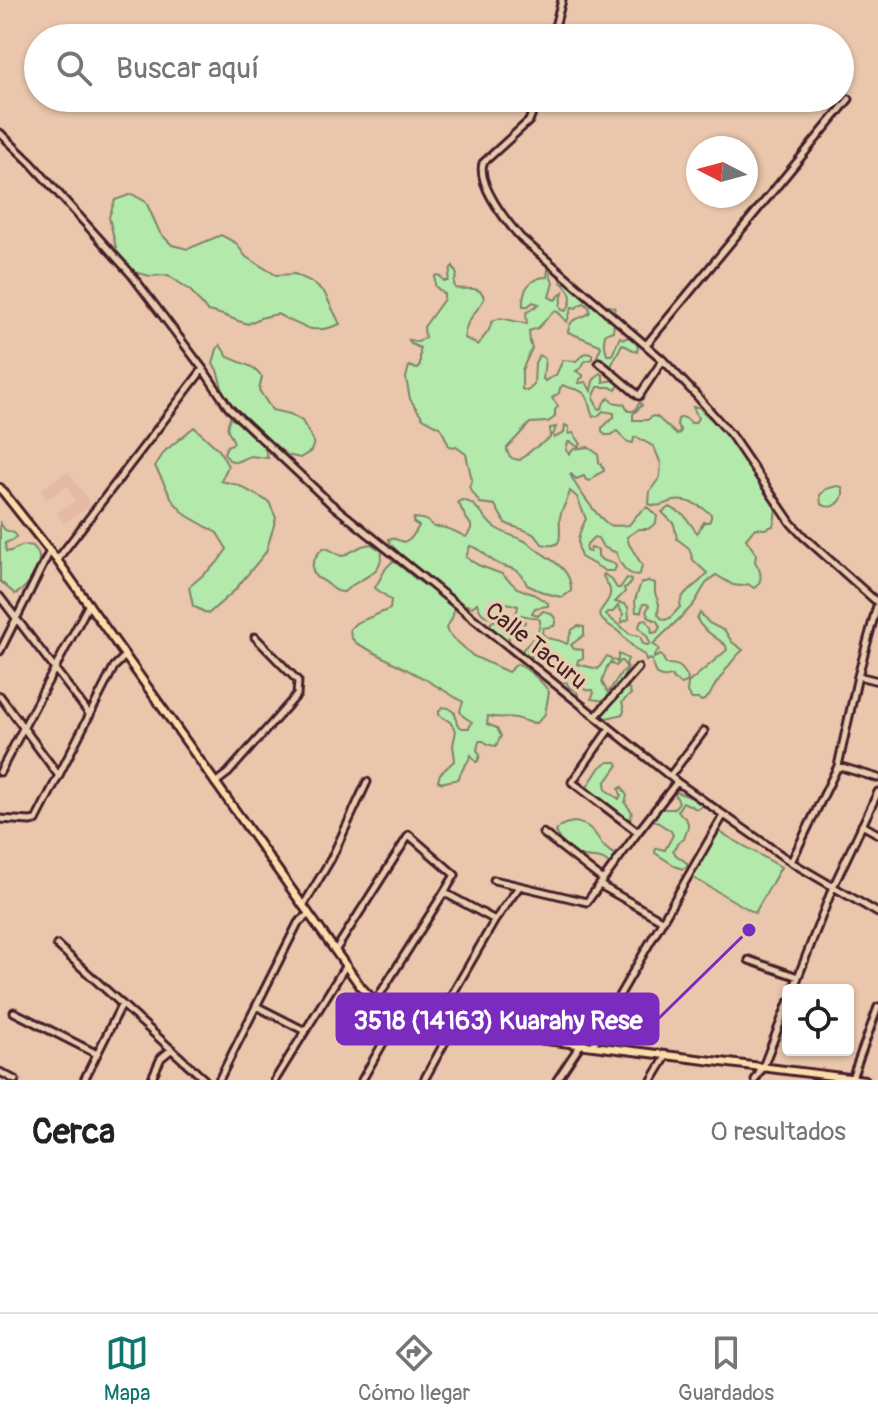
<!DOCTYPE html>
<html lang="es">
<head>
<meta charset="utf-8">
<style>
  body { margin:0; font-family:Pangolin,sans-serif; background:#f6f6f6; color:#222 }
  .controls { position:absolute; right:24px; bottom:24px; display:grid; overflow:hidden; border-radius:8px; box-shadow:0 2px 6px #0004 }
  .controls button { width:72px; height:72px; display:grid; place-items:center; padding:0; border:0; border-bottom:2px solid #e0e0e0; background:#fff; color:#222; font:40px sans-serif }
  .compass { position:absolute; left:686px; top:136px; width:72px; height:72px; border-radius:50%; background:#fff; box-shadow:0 2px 6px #0004; rotate:276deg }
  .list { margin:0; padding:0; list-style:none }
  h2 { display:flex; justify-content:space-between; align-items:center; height:104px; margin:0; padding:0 32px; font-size:34px }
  h2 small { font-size:26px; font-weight:400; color:#767676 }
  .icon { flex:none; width:44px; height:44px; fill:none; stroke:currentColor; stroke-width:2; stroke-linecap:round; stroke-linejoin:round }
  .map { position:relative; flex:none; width:878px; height:1080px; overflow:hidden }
  .search { position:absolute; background:#fff; box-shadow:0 2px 6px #0004; left:24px; right:24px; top:24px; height:88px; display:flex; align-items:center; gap:20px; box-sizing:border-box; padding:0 28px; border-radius:44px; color:#767676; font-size:30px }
  .sheet { height:232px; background:#fff }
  nav { display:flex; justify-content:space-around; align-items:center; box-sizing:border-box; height:112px; border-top:2px solid #e0e0e0; background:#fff; font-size:22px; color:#767676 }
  nav a { display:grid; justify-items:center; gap:4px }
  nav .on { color:#0f766e }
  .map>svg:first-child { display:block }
</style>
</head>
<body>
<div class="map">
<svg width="878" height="1080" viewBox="0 0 878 1080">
  <rect width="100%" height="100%" fill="#e9c6ac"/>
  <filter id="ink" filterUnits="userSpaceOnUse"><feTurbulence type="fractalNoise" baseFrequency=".0125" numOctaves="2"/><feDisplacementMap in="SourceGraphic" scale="16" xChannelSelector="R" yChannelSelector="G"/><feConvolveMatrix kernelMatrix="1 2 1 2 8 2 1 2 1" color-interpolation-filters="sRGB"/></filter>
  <g filter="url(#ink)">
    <!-- built -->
    <path fill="#e4baa6" d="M68,471L91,505L64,523L57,513L75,500L67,486L47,499L41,490Z"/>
    <!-- green -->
    <path fill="#b3e9ab" stroke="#7e846b" stroke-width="2" fill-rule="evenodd" d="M132,194L146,202L160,233L172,245L188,249L221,235L236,243L246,257L276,275L295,274L310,281L324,292L340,324C313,336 302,326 277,314L260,318L248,324C233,320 223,313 207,311L190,290L168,275L150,276L134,272L117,252L109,217L115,200Z
      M453,266L457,275L454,283L455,288C466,291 482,284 484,299C477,312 463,323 465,338L478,345L489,330L492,321L501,318L527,324L526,313L539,304L533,302L528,306H523C522,290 530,277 547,277L548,270L551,272L550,275L553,283L549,297L555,300L563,292L560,306L562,310L566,311C575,299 571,291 561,282L563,277L603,307L608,306L615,307C612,316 615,322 613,331L605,334L604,341L607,355H612L620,337L624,339L629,337L636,343L638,347L637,352L622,344L610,368L597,356L601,347L600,345L568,332C571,314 580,322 590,312L589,307L584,303L579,305L576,308L572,307L567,322L558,312L554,311L538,328L529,331L530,342L532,348L522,370V389L527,391L534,385L535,363L539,355L545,359L543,379L545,381L556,375L563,360L576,361L585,353L592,354V359L585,361L581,368L576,371L583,375V377L579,380V383L586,382L591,391L593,381L600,373L603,375V382L614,380L619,385L616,390L610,387H598C592,400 592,397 599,409L602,408L604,402L609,398L612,402L624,404L628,411H634L640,402L642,405L633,414V420H647L653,416L657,417L677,435L681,431L677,425L678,419L682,417L687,419L691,423H695L698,418L693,407H699C704,415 714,420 721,428C731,440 739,455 748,468C750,471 755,473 757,476C761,479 773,497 774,502C777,509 775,519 773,526L765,529L755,528L746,539L756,554L755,562C761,570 764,582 754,588L748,584L742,586L733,585L716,575C703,582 701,595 692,606C680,619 666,631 653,644L659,649L654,656V658L660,655L662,656L666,664C678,664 682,666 688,678L687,682L682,684L674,680L672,676C669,676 666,678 663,677C654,677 653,666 652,660L650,659L646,661L645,655C633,650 628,640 619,632C611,625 603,624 599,614C603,605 614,597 609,587C607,583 605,580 603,576L604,574L612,580L617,588H620L627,578L631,580L630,585L624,588L625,592L615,602L624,604L628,607L629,619L621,623L623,614L618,606L613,612H608L606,615L630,634L640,636L643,644L648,645L650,643L647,636L639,627L641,620L646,619L651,627L652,633L657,632L660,627L657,621L650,618L646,612L649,606L647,604H643L641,612H636L635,600L641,583L648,581L655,583V593L659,604L658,614L661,618L665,620L670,618L680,607C680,589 699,587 707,573L693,560L689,548L677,539L674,524L662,512L670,507L684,515L697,533L704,522H709L711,518V514C701,506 687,499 674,501C664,503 660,508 649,504L650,491L660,477L661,464L654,447L637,437L634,438L633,443C623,442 623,436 617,431L611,435H605L602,431V428L614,417V413L603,411L598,416H593C589,409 589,395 582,392C576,388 569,389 563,385L560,388L559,393L552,398L558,406L555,410V417L548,422L530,423L507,448C507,457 512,459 520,460L533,449L550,438V428L556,427L553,435L554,438L564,433L565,425L569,427V434L573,433L581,444L578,447L571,442H568L566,450L569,454L574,449L588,447L598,454L599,462L604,469V471L596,475L590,481L586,480L584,476L576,479L570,473C573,483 599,520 610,525C615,527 623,525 629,525L637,515L647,507L657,516L656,523L648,529H639L627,537L629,544L642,565L640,574C629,578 619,564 617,553L603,547L598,538L594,537L587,544L586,551L590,552L591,548L598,550V556L602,560L615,564L616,567L614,571H606L581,557C575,542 579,532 586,519L577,497L570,491C568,500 562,508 560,517C558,533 567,550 542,544C532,528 521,531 505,523L495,505L480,503L469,487L472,480L466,454L456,447L449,446L441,428L423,418L410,399L406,378L409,366L417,369L420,365V348L411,344L409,340L418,342L425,338L424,327L444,299V294L435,286V276L439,275L444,281H448L451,268Z
      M220,345L228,357L252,367L262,377L259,390L272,410L290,414L302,421L314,442L311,451L300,458L287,455L236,412L225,398L217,370L213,364L217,349Z
      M230,418L240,423L263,444L268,458L250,456L236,462L229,460L224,453L227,446L234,443C230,431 224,431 230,418Z
      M194,427L219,450L228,466L221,481L238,485L269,502L276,518L266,552L234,591L208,614L193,606L189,587L217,563L227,549L217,533L186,515L173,501L155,466L165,451Z
      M837,486L842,487C847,500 833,512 821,504L820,495L826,489Z
      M462,500C477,502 483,518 494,527C503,533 513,536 523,540C531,544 536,550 543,554C557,563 572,572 571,591L563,597C550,596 539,591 527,585C518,562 507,572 492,560C483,554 481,548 470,546L466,557L478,565L502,574L517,588L533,594L548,603V606L535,608L532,613L538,616L543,611C551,612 558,617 554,626L543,628L542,633C548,642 556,637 567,644L572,630L578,626L584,627V635L571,645L574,649L583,650V658L578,660L577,664L598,669L607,656L617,662L619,654L628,659L626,664L628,668L623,677L627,678L628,687L631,694L622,702L624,710L623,714L607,718L592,712L593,709H599L606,701L591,699L594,693L593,690C580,692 579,682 571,676H568L566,682L569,687L577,691L578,698L568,692L563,685L565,676L569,673L558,667L553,660L545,658L538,653L542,641L533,644L527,651L532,657L531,659L523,656V649C532,641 541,631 540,620C534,616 528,617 521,615L520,618L525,622L523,625L518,619H515L512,624L518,630L519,636H516L508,628L509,640L506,641L493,631L490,624L494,620L503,627H507L517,611L518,606L507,603L503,606L502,613C489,619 481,618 477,603L472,607L460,603L452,595L439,588L436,582L420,573L390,544L389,539L392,538L404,542L412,537L419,526L413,522L414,518C426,519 427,520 434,527C444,525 457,532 466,537C473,528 473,526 466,518C463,513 461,507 458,502ZM611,661L612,664L616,666L620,661H622L627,668L621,673L608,693L602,682L607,667Z
      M0,523L5,530L14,533L16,537L13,540L5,543L6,552C18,550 19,543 33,546C37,551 39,553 39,559C38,571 26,590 15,594L0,581Z
      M371,544L382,551C382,578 359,576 344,592C332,593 328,580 317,578C308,568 314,557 323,548C332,548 335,555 343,556L362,546Z
      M393,561C403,567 411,576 420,582C425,586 432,588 437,593C443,599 444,602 452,605C456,614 451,621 446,628L448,633L473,656L508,672L517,664C526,667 544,683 549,692L545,714L537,723C528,723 524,720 516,718C506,716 499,719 488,716L487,724L497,728L501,736L496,746L490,745L483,741H479L477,750L480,755L478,761L476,762L471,755C468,764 461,768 459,778C453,782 448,780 442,783L438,781L440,774L455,760L453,745L456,731L450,722L439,715V711L442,707L448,708L455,713L457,724L462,728H469L472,722L463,716L460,711L463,702L425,679L356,643L351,637L350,629L356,623L390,609L391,600L375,588L386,568Z
      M700,613L709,623L725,631L732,642L743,650C734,657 725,671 718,681C711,689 712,697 702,701L698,699H692L687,692L688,683L727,650L726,646C716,636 703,632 697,619Z
      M609,762H616L618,765L605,783L606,790L619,799L621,795L619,789L622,787L627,796L625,803L632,812L631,818L628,821L607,805L587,787L600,767Z
      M676,792L698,800L701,804L702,806L697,809L683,802L678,810C680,816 689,818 688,825C688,829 685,835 684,839L678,843L673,850L676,855L687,863V866L683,869L677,867L655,853L656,848L665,850L673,835L671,831L654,820L655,811L659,809H674L679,802L675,795Z
      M575,822C601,827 594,845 616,855L613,863H608C599,856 594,859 584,857C572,855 559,843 556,832C560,824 567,823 575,822Z
      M718,831L781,867L755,913L692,877Z"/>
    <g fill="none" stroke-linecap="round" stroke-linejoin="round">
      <!-- minor casing -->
      <g stroke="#4a1f2b" stroke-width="11">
        <path id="minor" d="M552,38L562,0
          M538,98L529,121L483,163C477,185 507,222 521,238L663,360L697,396L731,435L791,523L804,537L878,603
          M0,133L31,163L131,274L203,369L229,408L330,503L677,782L791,862L878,913
          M646,345L849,99
          M599,362L639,396L663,360
          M57,560L203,369
          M0,597L90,715
          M0,651L50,551
          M858,676L878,681
          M0,696L59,776
          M596,716L638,668
          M610,728L572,782L638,832
          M838,766L878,778
          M0,772L89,604
          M670,776L704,731
          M215,783L228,773L297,695L298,681L255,637
          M0,819L30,821L36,820L114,667L125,656
          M862,825L878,834
          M543,833L603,880
          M791,862L838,766L858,676L878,602
          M494,880L587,902L638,832L677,782
          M600,885L663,921
          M445,893L495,920
          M303,906L331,859L367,782
          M57,945L205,1080
          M335,951L409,835L455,875L375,1002
          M749,960L798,977
          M793,990L833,887L878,792
          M256,1006L305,1031
          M14,1012L97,1054
          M434,1026L495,920L519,887
          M593,1046L604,1022L723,816
          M0,1072L15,1080
          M852,1078L878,1007
          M84,1080L122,1004
          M151,1080L161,1058L172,1049
          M219,1080L298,923L309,914
          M275,1080L346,965
          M362,1080L398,1017
          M424,1080L452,1029
          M557,1080L581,1044
          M652,1080L667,1055
          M755,1080L763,1067L788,1003"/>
      </g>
      <!-- major casing -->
      <g stroke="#4a1f2b" stroke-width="12">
        <path id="major" d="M0,488L57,560L361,987C384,1013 401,1019 434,1026L865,1080"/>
      </g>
      <!-- minor -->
      <use href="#minor" stroke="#e6cdae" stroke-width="5"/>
      <!-- major -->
      <use href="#major" stroke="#faddab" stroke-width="6"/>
    </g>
  </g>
  <g text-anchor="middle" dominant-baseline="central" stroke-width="7" stroke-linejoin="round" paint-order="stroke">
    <!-- street labels -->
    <g font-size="24" fill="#4a1f2b" stroke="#e6cdae">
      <text transform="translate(536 646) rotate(39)">Calle Tacuru</text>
    </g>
  </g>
  <!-- callouts -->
  <path fill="none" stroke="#7b2cbf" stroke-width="3" d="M749 930L658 1019"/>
  <circle fill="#7b2cbf" stroke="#e6cdae" stroke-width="3" cx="749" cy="930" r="8"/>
  <rect fill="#7b2cbf" stroke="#7b2cbf" stroke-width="3" x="337" y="994" width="321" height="50" rx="8"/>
  <g font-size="26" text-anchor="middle" font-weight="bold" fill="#fff">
    <text x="498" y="1029">3518 (14163) Kuarahy Rese</text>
  </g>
</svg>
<div class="controls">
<button><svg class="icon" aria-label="locate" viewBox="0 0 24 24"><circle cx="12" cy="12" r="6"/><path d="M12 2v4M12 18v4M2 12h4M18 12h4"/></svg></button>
</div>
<svg class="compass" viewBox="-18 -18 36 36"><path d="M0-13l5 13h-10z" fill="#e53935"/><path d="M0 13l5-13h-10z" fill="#767676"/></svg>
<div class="search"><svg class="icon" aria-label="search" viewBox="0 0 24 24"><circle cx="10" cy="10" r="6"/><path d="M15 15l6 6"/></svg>Buscar aquí</div>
</div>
<section class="sheet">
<h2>Cerca<small>0 resultados</small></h2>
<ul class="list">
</ul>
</section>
<nav>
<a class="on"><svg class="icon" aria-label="map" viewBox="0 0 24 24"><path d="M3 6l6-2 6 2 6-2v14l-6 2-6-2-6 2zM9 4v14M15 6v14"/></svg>Mapa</a>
<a><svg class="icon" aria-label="directions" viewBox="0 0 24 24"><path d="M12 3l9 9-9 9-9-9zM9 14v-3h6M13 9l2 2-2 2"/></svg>Cómo llegar</a>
<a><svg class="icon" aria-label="saved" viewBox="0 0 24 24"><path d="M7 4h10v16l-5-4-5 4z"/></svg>Guardados</a>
</nav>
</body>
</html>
